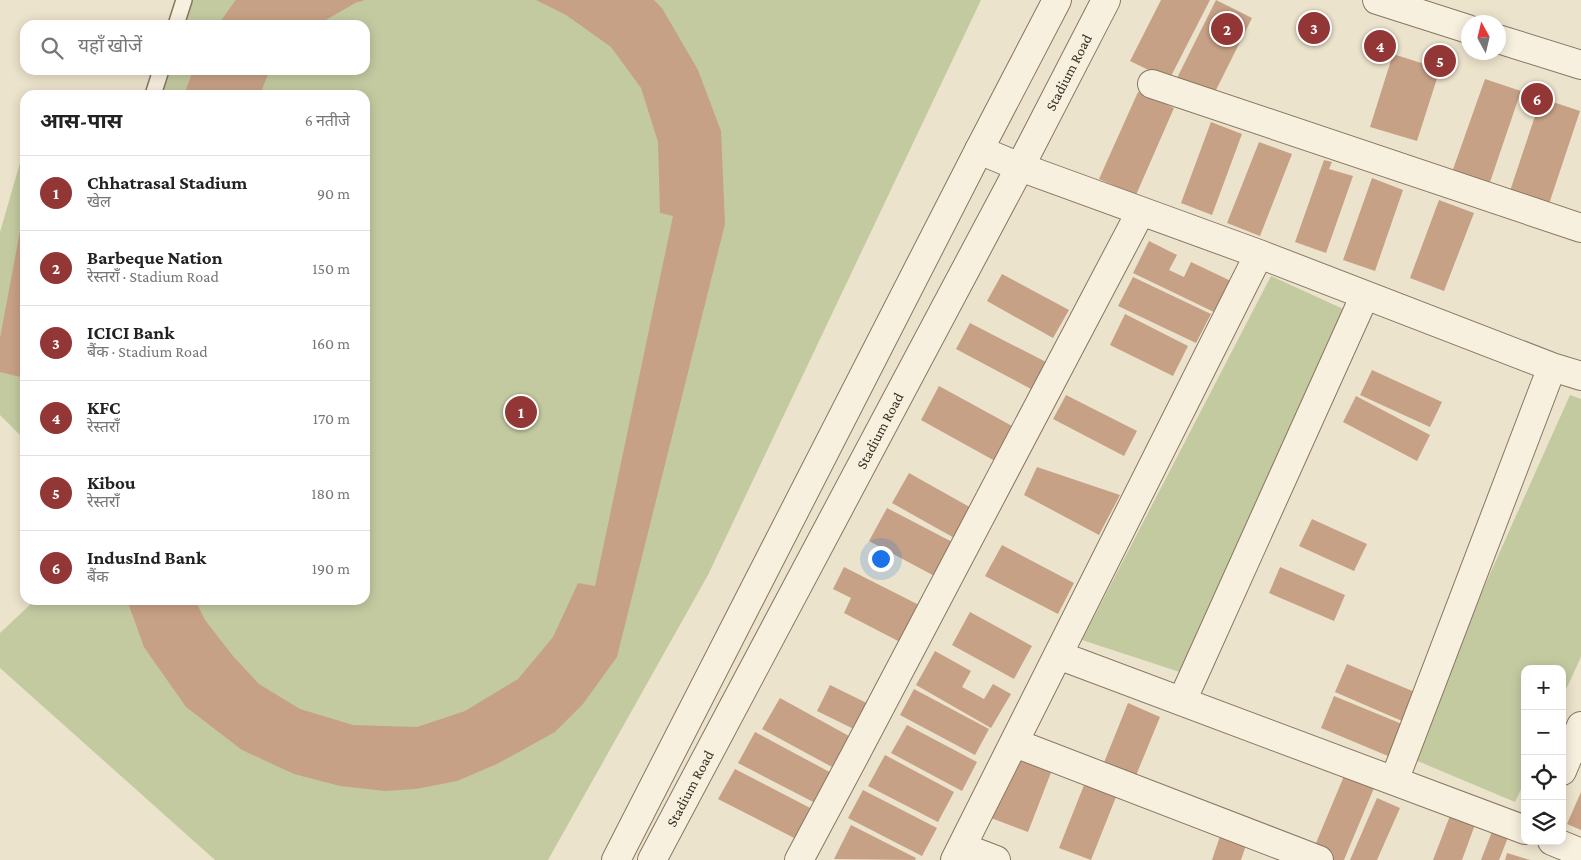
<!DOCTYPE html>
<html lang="hi">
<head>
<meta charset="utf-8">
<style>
  body { margin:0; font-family:"Crimson Pro","Noto Sans Devanagari",serif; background:#f6f6f6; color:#222 }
  .controls { position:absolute; right:15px; bottom:15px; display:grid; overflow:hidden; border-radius:10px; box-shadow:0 2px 12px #0003 }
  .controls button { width:45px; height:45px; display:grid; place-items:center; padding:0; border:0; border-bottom:1px solid #e0e0e0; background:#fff; color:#222; font:25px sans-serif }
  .compass { position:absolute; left:1461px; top:15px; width:45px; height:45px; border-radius:50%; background:#fff; box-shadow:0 2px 12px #0003; rotate:352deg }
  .you { position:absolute; left:880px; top:558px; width:18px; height:18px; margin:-12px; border:4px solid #fff; border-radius:50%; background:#1a73e8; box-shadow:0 0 0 8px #1a73e833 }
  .badge { display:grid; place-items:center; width:32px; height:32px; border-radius:50%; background:#923636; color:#fff; font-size:16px; font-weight:700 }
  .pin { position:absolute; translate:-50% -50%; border:2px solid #fff; box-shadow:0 1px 5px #0006 }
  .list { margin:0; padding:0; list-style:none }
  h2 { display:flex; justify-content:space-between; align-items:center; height:65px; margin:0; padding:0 20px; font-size:21px }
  h2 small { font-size:16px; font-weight:400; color:#767676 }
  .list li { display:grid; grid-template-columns:32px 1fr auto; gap:15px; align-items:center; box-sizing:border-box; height:75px; padding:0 20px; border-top:1px solid #e0e0e0 }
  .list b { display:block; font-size:19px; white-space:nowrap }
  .list p { margin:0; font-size:16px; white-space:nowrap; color:#767676 }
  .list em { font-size:16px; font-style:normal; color:#767676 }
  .icon { flex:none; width:28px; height:28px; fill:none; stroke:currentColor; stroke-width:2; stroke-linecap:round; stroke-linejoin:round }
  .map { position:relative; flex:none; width:1581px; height:860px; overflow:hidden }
  .search { position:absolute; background:#fff; box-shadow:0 2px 12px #0003; left:20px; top:20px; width:350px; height:55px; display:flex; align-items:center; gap:12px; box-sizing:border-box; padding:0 18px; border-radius:15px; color:#767676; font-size:19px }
  .panel { position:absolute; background:#fff; box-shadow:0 2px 12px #0003; left:20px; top:90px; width:350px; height:515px; border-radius:15px }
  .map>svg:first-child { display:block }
</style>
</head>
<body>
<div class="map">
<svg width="1581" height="860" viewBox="0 0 1581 860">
  <rect width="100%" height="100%" fill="#ece3cc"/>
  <!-- green -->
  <path fill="#c4caa0" d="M175,0H981L708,575L548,860H215L0,668V633L35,600H365V95H145L153,70H365V25H167Z
    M22,156H25V440L0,415V232Z
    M1271,276L1361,317L1201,679L1082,640Z
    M1570,395L1581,399V657L1562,698V669H1525V781L1515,802L1408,757Z"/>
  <!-- building -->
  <path fill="#c7a185" d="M236,0H363V1L357,2L317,25H218L232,5Z
    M536,0H654L662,8L698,70L721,131L725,224L617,657L583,704L555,732L497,764L457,781L416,789L385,791L340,786L294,774L242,750L186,707L144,647L127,600H195L205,620L233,656L259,684L300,709L353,725L417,727L465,711L518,679L553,637L578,583L595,586L673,216L660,213L658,142L641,88L611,47L566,15Z
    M1161,0H1210L1169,80L1130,61Z
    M1216,0L1252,18L1211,100L1175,82Z
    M1393,54L1440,69L1417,141L1370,127Z
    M193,70H272L268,74L260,95H184Z
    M1485,79L1521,91L1488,188L1451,175Z
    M1138,92L1174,108L1136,195L1099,179Z
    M1541,98L1580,111L1547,210L1508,197Z
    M1211,122L1242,134L1212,215L1181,203Z
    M1259,142L1292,154L1260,236L1227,223Z
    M1324,160L1332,162L1329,169L1353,176L1326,253L1295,242Z
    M1372,178L1403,190L1375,271L1343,260Z
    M1439,200L1474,213L1444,291L1410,278Z
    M24,210H25V378L0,372V338Z
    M1149,241L1177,255L1169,270L1184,277L1191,262L1231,281L1216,313L1133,273Z
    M1002,274L1069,310L1053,338L987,301Z
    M1133,277L1211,314L1196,343L1118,306Z
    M1125,314L1188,346L1173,376L1110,345Z
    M970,323L1046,362L1031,389L956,349Z
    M1372,370L1442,402L1430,427L1360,395Z
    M939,386L1014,427L995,461L921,420Z
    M1066,395L1137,431L1124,456L1053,419Z
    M1356,396L1430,435L1417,461L1343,422Z
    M1037,467L1120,495L1099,535L1024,495Z
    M909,473L982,514L965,544L892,503Z
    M887,508L958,545L940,579L869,541Z
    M1312,519L1367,544L1354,571L1299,546Z
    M1002,545L1074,583L1058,614L985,576Z
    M844,567L919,605L900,642L844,613L851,598L833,589Z
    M1280,567L1345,595L1334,621L1269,593Z
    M970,612L1032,646L1014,679L952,645Z
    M935,651L971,671L962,687L984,699L993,684L1011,694L991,728L916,685Z
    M1347,664L1415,692L1402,721L1335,692Z
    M830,685L879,709L866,735L817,711Z
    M914,689L989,729L975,755L900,715Z
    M1334,696L1402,724L1388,756L1321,728Z
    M780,698L849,736L832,767L762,729Z
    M1128,703L1160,717L1135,778L1103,765Z
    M907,725L977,762L962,791L891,753Z
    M755,732L837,776L821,806L738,763Z
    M885,755L954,792L938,822L868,786Z
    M1014,757L1052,770L1028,832L991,818Z
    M735,769L816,811L800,841L718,799Z
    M1344,776L1374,788L1344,860H1323L1311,855Z
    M1086,780L1118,792L1091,860L1059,848Z
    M863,790L937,828L922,856L848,818Z
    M1581,792V830L1567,824Z
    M1377,798L1400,808L1377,860H1350Z
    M1451,813L1476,822L1462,860H1433Z
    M851,825L916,858L915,860L834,859Z
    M1493,829L1509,835L1499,860H1481Z
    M1221,833L1247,842L1241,860H1212Z
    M1507,853L1530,860H1505Z"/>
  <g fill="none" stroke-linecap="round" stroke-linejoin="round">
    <!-- service casing -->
    <g stroke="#887661" stroke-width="18">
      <path id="service" d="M176,25L184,0
        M153,95L161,70"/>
    </g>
    <!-- minor casing -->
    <g stroke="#887661" stroke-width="30">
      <path id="minor" d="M1377,0L1468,29
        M1498,39L1581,65
        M1152,84L1581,228
        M979,150L1020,167L1259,254L1552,367L1581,376
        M1058,655L1525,830
        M1182,701L1365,295
        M1015,743L1319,860
        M1562,771L1581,726
        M1394,781L1552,367
        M1552,841L1581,853
        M962,847L996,860
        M799,860L855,755L1141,211
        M955,860L1259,254"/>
    </g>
    <!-- tertiary casing -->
    <g stroke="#887661" stroke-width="30">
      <g id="tertiary">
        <path d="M616,860L979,150L1057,0"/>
        <path id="s1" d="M652,860L1020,167L1106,0"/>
      </g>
    </g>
    <!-- service -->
    <use href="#service" stroke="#f7f0df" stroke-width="15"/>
    <!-- minor -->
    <use href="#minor" stroke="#f7f0df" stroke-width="28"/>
    <!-- tertiary -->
    <use href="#tertiary" stroke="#f7f0df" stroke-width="28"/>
  </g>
  <g text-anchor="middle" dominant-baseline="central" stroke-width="4" stroke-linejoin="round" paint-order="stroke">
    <!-- street labels -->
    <g font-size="15" fill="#3a2e23" stroke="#f4eddb">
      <text stroke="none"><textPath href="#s1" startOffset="891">Stadium Road</textPath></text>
      <text stroke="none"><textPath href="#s1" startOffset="486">Stadium Road</textPath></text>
      <text stroke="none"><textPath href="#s1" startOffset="81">Stadium Road</textPath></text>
    </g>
  </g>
</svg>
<div class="controls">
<button>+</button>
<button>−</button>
<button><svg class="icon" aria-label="locate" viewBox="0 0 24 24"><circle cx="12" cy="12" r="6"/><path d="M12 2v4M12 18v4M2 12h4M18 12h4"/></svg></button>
<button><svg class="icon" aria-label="layers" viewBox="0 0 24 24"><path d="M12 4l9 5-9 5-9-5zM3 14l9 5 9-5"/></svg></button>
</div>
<svg class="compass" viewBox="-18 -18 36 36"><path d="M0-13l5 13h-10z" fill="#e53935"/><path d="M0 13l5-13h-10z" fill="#767676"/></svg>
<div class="you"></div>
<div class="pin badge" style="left:521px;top:412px">1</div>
<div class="pin badge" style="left:1227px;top:29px">2</div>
<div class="pin badge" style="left:1314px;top:28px">3</div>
<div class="pin badge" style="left:1380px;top:46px">4</div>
<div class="pin badge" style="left:1440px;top:61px">5</div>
<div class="pin badge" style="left:1537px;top:99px">6</div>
<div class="search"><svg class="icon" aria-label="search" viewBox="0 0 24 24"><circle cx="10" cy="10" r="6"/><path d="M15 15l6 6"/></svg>यहाँ खोजें</div>
<section class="panel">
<h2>आस-पास<small>6 नतीजे</small></h2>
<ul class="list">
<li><span class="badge">1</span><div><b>Chhatrasal Stadium</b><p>खेल</p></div><em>90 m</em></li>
<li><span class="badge">2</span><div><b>Barbeque Nation</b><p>रेस्तराँ · Stadium Road</p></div><em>150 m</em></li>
<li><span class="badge">3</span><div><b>ICICI Bank</b><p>बैंक · Stadium Road</p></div><em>160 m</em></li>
<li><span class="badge">4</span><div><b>KFC</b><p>रेस्तराँ</p></div><em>170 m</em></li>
<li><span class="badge">5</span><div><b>Kibou</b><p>रेस्तराँ</p></div><em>180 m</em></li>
<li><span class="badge">6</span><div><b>IndusInd Bank</b><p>बैंक</p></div><em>190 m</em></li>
</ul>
</section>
</div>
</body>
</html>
